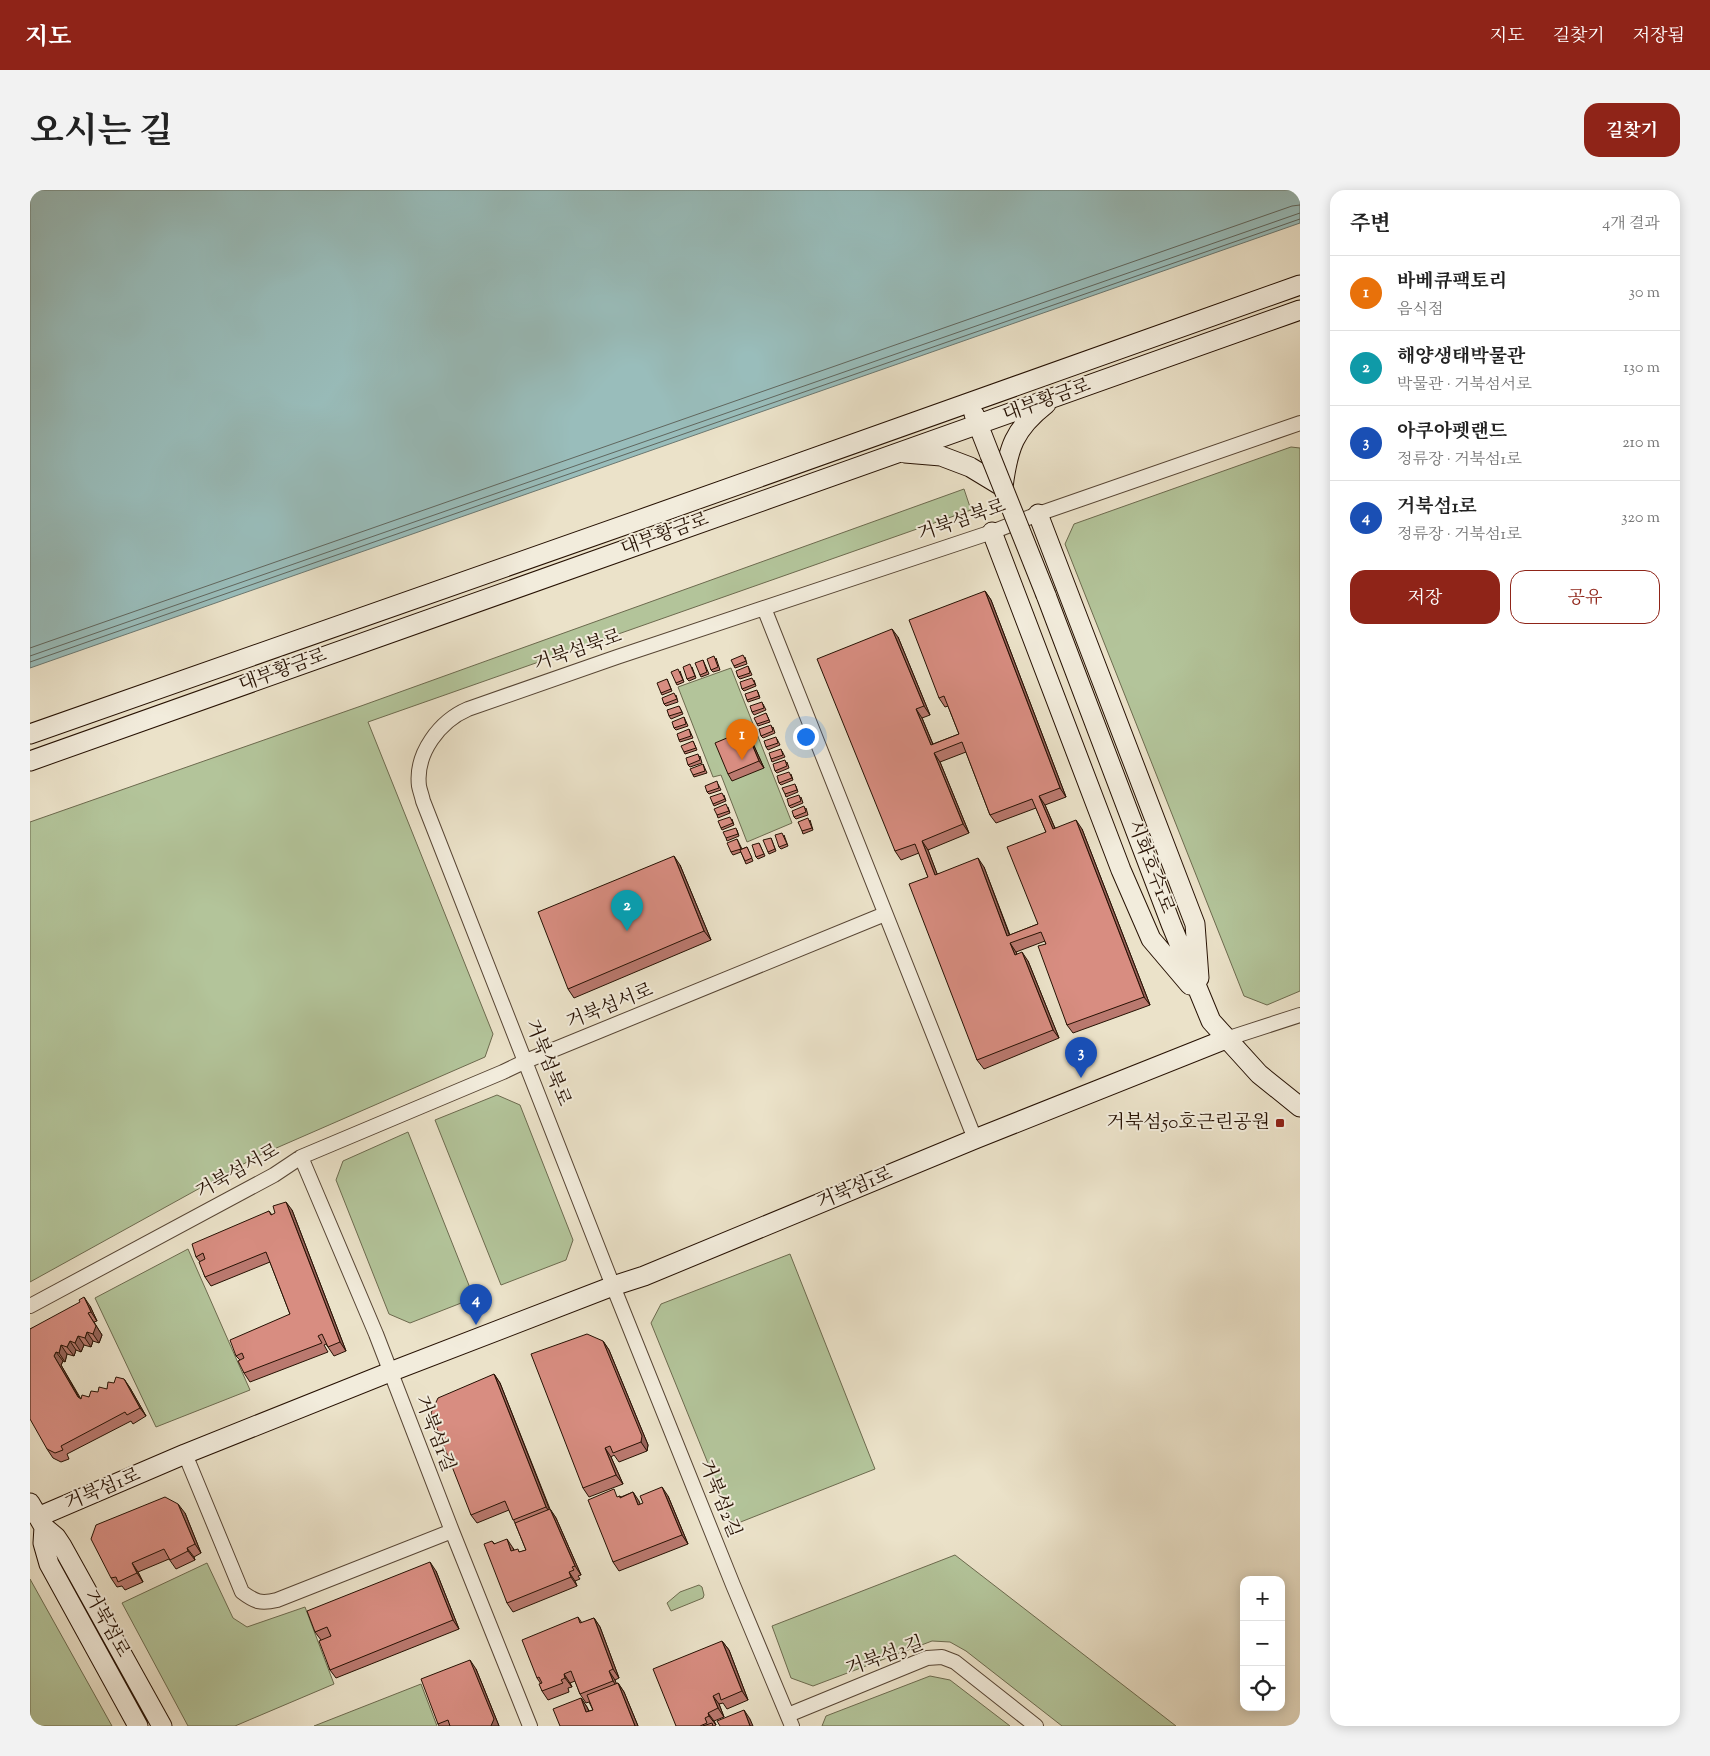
<!DOCTYPE html>
<html lang="ko">
<head>
<meta charset="utf-8">
<style>
  body { margin:0; font-family:"Sorts Mill Goudy","Noto Serif KR",serif; background:#f2f2f2; color:#222 }
  .controls { position:absolute; right:15px; bottom:15px; display:grid; overflow:hidden; border-radius:10px; box-shadow:0 2px 12px #0003 }
  .controls button { width:45px; height:45px; display:grid; place-items:center; padding:0; border:0; border-bottom:1px solid #e0e0e0; background:#fff; color:#222; font:25px sans-serif }
  .you { position:absolute; left:775px; top:546px; width:18px; height:18px; margin:-12px; border:4px solid #fff; border-radius:50%; background:#1a73e8; box-shadow:0 0 0 8px #1a73e833 }
  .badge { display:grid; place-items:center; width:32px; height:32px; border-radius:50%; background:#8f2418; color:#fff; font-size:16px; font-weight:700 }
  .pin { position:absolute; translate:-50% -41px; filter:drop-shadow(0 1px 2px #0008) }
  .pin::after { content:''; position:absolute; top:26px; width:18px; height:15px; background:inherit; clip-path:polygon(0 0,100% 0,50% 100%) }
  .list { margin:0; padding:0; list-style:none }
  h2 { display:flex; justify-content:space-between; align-items:center; height:65px; margin:0; padding:0 20px; font-size:21px }
  h2 small { font-size:16px; font-weight:400; color:#767676 }
  .list li { display:grid; grid-template-columns:32px 1fr auto; gap:15px; align-items:center; box-sizing:border-box; height:75px; padding:0 20px; border-top:1px solid #e0e0e0 }
  .list b { display:block; font-size:19px; white-space:nowrap }
  .list p { margin:0; font-size:16px; white-space:nowrap; color:#767676 }
  .list em { font-size:16px; font-style:normal; color:#767676 }
  .actions { display:flex; gap:10px; padding:15px 20px }
  .actions a { flex:1; padding:11px 0; border:1px solid #8f2418; border-radius:15px; text-align:center; font-size:18px; color:#8f2418 }
  .actions .main { background:#8f2418; color:#fff }
  .icon { flex:none; width:28px; height:28px; fill:none; stroke:currentColor; stroke-width:2; stroke-linecap:round; stroke-linejoin:round }
  .map { position:relative; flex:none; width:1270px; height:1536px; overflow:hidden; border-radius:15px }
  header { display:flex; align-items:center; gap:30px; box-sizing:border-box; height:70px; padding:0 25px; background:#8f2418; color:#fff }
  header strong { font-size:24px }
  nav { display:flex; gap:28px; margin-inline-start:auto; font-size:18px }
  .intro { display:flex; align-items:center; justify-content:space-between; box-sizing:border-box; height:120px; padding:0 30px }
  h1 { margin:0; font-size:35px }
  .button { padding:12px 22px; border-radius:15px; background:#8f2418; color:#fff; font-size:18px; font-weight:700 }
  main { display:flex; gap:30px; padding:0 30px }
  aside { flex:1; background:#fff; border-radius:15px; box-shadow:0 2px 12px #0003 }
  .map>svg:first-child { display:block }
</style>
</head>
<body>
<header>
<strong>지도</strong>
<nav><a>지도</a><a>길찾기</a><a>저장됨</a></nav>
</header>
<div class="intro"><h1>오시는 길</h1><a class="button">길찾기</a></div>
<main>
<div class="map">
<svg width="1270" height="1536" viewBox="0 0 1270 1536">
  <rect width="100%" height="100%" fill="#ebe2c9"/>
  <filter id="stains"><feTurbulence type="fractalNoise" baseFrequency=".004" numOctaves="4"/><feColorMatrix values="0 0 0 0 .2 0 0 0 0 .09 0 0 0 0 .02 0 0 0 .5 -.17"/></filter>
  <radialGradient id="worn" r=".72"><stop offset=".6" stop-color="#630" stop-opacity="0"/><stop offset="1" stop-color="#630" stop-opacity=".3"/></radialGradient>
  <!-- green -->
  <path fill="#b3c49a" stroke="#6c6a4e" d="M1261,257L1270,258V801L1237,815L1214,806L1035,354L1044,334Z
    M934,299L941,320L338,532L463,844L455,867L228,966L0,1092V632L331,516Z
    M701,478L762,633L717,652L691,585L683,587L648,497Z
    M467,905L490,915L543,1050L536,1070L471,1095L405,930Z
    M378,942L444,1108L380,1133L359,1124L306,990L313,971Z
    M158,1059L220,1200L126,1237L65,1108Z
    M760,1064L845,1279L703,1335L621,1133L631,1114Z
    M925,1365L1146,1536H1032L936,1461L920,1452L902,1451L783,1496L761,1488L742,1436Z
    M177,1373L203,1428L217,1437L275,1417L304,1494L205,1536H158L92,1413Z
    M0,1389L82,1536H0Z
    M669,1395L672,1397L674,1405L673,1408L641,1421L637,1413L650,1402Z
    M900,1486L920,1490L980,1536H792L796,1526Z
    M391,1494L407,1536H284Z"/>
  <!-- water -->
  <path fill="#99bdbb" stroke="#6b7871" d="M0,0H1270V33L0,478Z"/>
  <g fill="none" stroke-linecap="round" stroke-linejoin="round">
    <!-- shore -->
    <path stroke="#60675f" stroke-width="1" d="M0,458L1262,16L1270,15
      M0,466L1270,23
      M0,472L1270,29"/>
    <!-- street casing -->
    <g stroke="#574534" stroke-width="16">
      <path id="street" d="M734,418L945,949
        M1196,849L1270,825
        M271,967L346,1144L422,1341L500,1536
        M0,1116L244,985L271,967L473,882L496,871L855,724
        M155,1264L212,1402C225,1412 231,1414 247,1410L422,1341
        M758,1525L897,1468L912,1467L925,1472L1006,1536
        M762,1536L703,1395L583,1096L393,611C392,606 390,601 389,596C385,563 410,531 438,519L587,467L962,342L1008,324L1270,233"/>
    </g>
    <!-- secondary casing -->
    <g stroke="#261103" stroke-width="21">
      <path id="secondary" d="M944,224L960,265
        M875,263L911,266L940,277L973,297C978,258 984,239 1016,214
        M1008,324L1165,734L1169,788
        M962,342L1091,680L1121,749L1160,795
        M1016,405L1141,734L1181,831L1229,884L1270,917
        M0,544C425,398 846,244 1270,95
        M0,571L1270,120
        M0,1313L14,1337L26,1347L32,1356L132,1536
        M8,1327L155,1264L360,1182L583,1096L614,1086L945,949L1196,849
        M14,1337L13,1353L19,1374L108,1536"/>
    </g>
    <!-- street -->
    <use href="#street" stroke="#f2ecdc" stroke-width="14"/>
    <!-- secondary -->
    <use href="#secondary" stroke="#f2ecdc" stroke-width="19"/>
    <!-- secondary-bridge casing -->
    <g stroke="#261103" stroke-width="21" stroke-linecap="butt">
      <path id="secondary-bridge" d="M960,265L1016,405"/>
    </g>
    <!-- secondary-bridge -->
    <use href="#secondary-bridge" stroke="#f2ecdc" stroke-width="19"/>
  </g>
  <!-- wall -->
  <path fill="#ba796f" stroke="#261103" fill-rule="evenodd" d="M955,401L961,410L1036,607L1015,615L1025,638L1052,639L1120,815L1043,843L1037,835L1015,751L986,762L987,764L998,771L1029,848L954,879L947,870L898,687L889,663L871,670L865,661L868,447L900,525L892,528L903,554L929,544L918,516L915,517L909,508ZM936,562L960,625L966,633L1006,618L1016,642L1008,734L980,745L954,677L907,684L898,660L939,643L910,572Z
    M715,467L717,474L705,478L704,476Z
    M686,468L690,480L683,482L681,480Z
    M673,470L679,484L671,487L670,485Z
    M718,476L722,485L710,489L708,487Z
    M662,477L666,488L659,491L657,489Z
    M650,481L654,492L647,495L646,493Z
    M637,489L642,501L632,505L631,503Z
    M724,490L726,496L714,501L712,499Z
    M728,502L730,508L718,512L717,510Z
    M646,505L648,512L636,516L634,514Z
    M733,514L736,520L724,525L722,522Z
    M649,516L653,524L641,529L639,526Z
    M736,523L740,532L728,536L727,534Z
    M654,527L658,536L646,540L644,538Z
    M743,537L745,543L733,548L731,546Z
    M659,539L663,548L650,552L649,550Z
    M720,547L734,578L702,591L698,584Z
    M747,549L750,555L738,560L736,557Z
    M663,551L667,560L655,564L654,562Z
    M752,561L755,567L742,572L741,569Z
    M670,566L672,573L660,577L658,575Z
    M757,572L759,578L747,583L745,581Z
    M673,574L677,583L664,587L663,585Z
    M761,584L763,590L751,595L749,593Z
    M688,594L691,600L679,604L677,602Z
    M766,596L768,602L756,607L755,604Z
    M694,605L696,611L684,616L683,614Z
    M771,607L773,613L761,618L759,616Z
    M698,617L700,623L688,628L687,625Z
    M776,618L778,625L766,629L764,627Z
    M702,629L704,635L692,640L691,638Z
    M780,630L783,640L773,644L772,641Z
    M707,640L709,646L697,651L696,648Z
    M754,645L758,656L751,659L749,657Z
    M741,648L746,661L739,664L738,662Z
    M707,649L712,659L717,657L723,671L716,674L711,662L703,665L701,662Z
    M729,653L735,666L728,669L726,667Z
    M650,675L681,750L544,808L538,799Z
    M262,1020L316,1161L304,1166L296,1154L294,1155L298,1162L220,1192L214,1183L210,1170L206,1166L260,1124L240,1072L181,1096L175,1087L170,1072L166,1067L239,1021L242,1025Z
    M60,1116L67,1131L64,1132L72,1145L69,1153L63,1151L61,1157L54,1155L51,1162L46,1160L44,1166L37,1164L35,1172L33,1171L31,1175L51,1209L59,1207L77,1199L84,1193L94,1189L100,1198L116,1226L103,1234L101,1231L37,1264L39,1269L31,1272L23,1268L17,1259L0,1139Z
    M573,1151L579,1160L618,1255L617,1261L589,1272L584,1265L581,1267L593,1294L559,1307L553,1298Z
    M464,1184L470,1193L520,1319L526,1328L551,1385L548,1386L550,1389L545,1391L547,1396L483,1422L477,1413L462,1351L465,1354L483,1358L484,1360L490,1362L496,1360L485,1333L479,1320L447,1333L441,1325Z
    M603,1302L610,1315L638,1306L658,1354L589,1381L583,1372L589,1306L591,1307Z
    M155,1323L171,1363L164,1367L165,1370L146,1379L139,1369L108,1382L113,1392L95,1400L92,1396L87,1397L81,1388Z
    M406,1381L429,1439L306,1488L300,1480L291,1450L285,1442Z
    M548,1427L552,1433L564,1428L570,1437L589,1488L585,1490L586,1494L588,1493L594,1502L608,1536H530L551,1508L557,1517L559,1521L563,1520L559,1512L556,1513L550,1504L545,1491L540,1493L542,1497L538,1498L539,1502L518,1510L512,1501L511,1494L507,1488Z
    M692,1451L699,1460L718,1510L697,1519L693,1513L689,1514L694,1527L684,1531L686,1535L684,1536H646Z
    M446,1479L469,1536H409L408,1534Z"/>
  <!-- shaded-wall -->
  <path fill="#97635a" stroke="#261103" d="M955,401L961,410L1036,607L1030,598Z
    M862,439L868,447L900,525L894,516Z
    M886,519L892,528L906,562L901,555Z
    M716,540L720,547L734,578L729,571Z
    M904,563L910,572L939,643L933,634Z
    M1009,606L1015,615L1029,648L1023,639Z
    M1046,630L1052,639L1120,815L1114,807Z
    M892,651L898,660L911,694L905,685Z
    M644,666L650,675L681,750L674,741Z
    M948,668L954,677L982,752L977,746Z
    M980,753L986,762L991,774L985,765Z
    M992,762L998,771L1029,848L1023,840Z
    M256,1012L262,1020L316,1161L310,1152Z
    M54,1107L60,1116L67,1131L61,1122Z
    M58,1123L72,1145L69,1153L63,1144Z
    M57,1142L63,1151L61,1157L55,1148Z
    M48,1146L54,1155L51,1162L45,1153Z
    M40,1151L46,1160L44,1166L37,1157Z
    M573,1151L579,1160L618,1255L617,1261L611,1252Z
    M31,1155L37,1164L35,1172L29,1163Z
    M26,1162L33,1171L31,1175L54,1216L48,1207L24,1166Z
    M464,1184L470,1193L522,1326L516,1317Z
    M94,1189L100,1198L116,1226L110,1218Z
    M575,1258L581,1267L593,1294L586,1285Z
    M632,1297L638,1306L658,1354L652,1345Z
    M603,1302L609,1311L614,1324L608,1315Z
    M148,1314L155,1323L171,1363L165,1354Z
    M520,1319L526,1328L551,1385L545,1376Z
    M477,1349L483,1358L487,1370L481,1361Z
    M157,1358L164,1367L165,1370L158,1361Z
    M400,1372L406,1381L429,1439L423,1430Z
    M102,1373L108,1382L113,1392L107,1383Z
    M539,1382L545,1391L547,1396L541,1387Z
    M564,1428L570,1437L589,1488L583,1479Z
    M692,1451L699,1460L718,1510L712,1501Z
    M440,1470L446,1479L469,1536H461Z
    M579,1481L585,1490L589,1500L583,1491Z
    M534,1484L540,1493L542,1497L535,1488Z
    M588,1493L594,1502L608,1536H605Z
    M683,1506L689,1514L694,1527L688,1518Z
    M551,1508L557,1517L563,1531L556,1522Z
    M714,1520L720,1529L723,1536H720Z
    M678,1523L684,1531L686,1535L679,1526Z"/>
  <!-- building -->
  <path fill="#d88d81" stroke="#261103" fill-rule="evenodd" d="M955,401L1030,598L1009,606L1023,639L1046,630L1114,807L1037,835L1008,756L1016,754L1011,742L980,753L985,765L992,762L1023,840L947,870L879,694L898,687L885,654L865,661L787,469L862,439L894,516L886,519L901,555L929,544L914,506L909,508L879,430ZM932,552L960,625L1002,609L1016,642L977,657L1008,734L977,746L948,668L905,685L892,651L933,634L904,563Z
    M713,465L716,471L704,476L701,470Z
    M684,466L688,477L681,480L677,469Z
    M673,470L677,482L670,485L665,473Z
    M660,474L665,486L657,489L653,477Z
    M718,476L720,483L708,487L706,481Z
    M648,479L653,490L646,493L641,482Z
    M722,488L725,494L712,499L710,492Z
    M637,489L641,499L631,503L627,493Z
    M727,500L729,506L717,510L715,504Z
    M644,503L647,509L634,514L632,508Z
    M732,512L734,518L722,522L720,516Z
    M649,516L652,522L639,526L637,520Z
    M736,523L739,530L727,534L724,528Z
    M654,527L656,534L644,538L642,532Z
    M741,535L743,541L731,546L729,539Z
    M659,539L661,546L649,550L647,544Z
    M716,540L729,571L698,584L685,553Z
    M746,547L748,553L736,557L734,551Z
    M663,551L666,558L654,562L651,556Z
    M751,559L753,565L741,569L739,563Z
    M668,564L670,570L658,575L656,568Z
    M755,570L757,576L745,581L743,574Z
    M673,574L675,581L663,585L660,579Z
    M759,582L762,588L749,593L747,586Z
    M687,591L689,598L677,602L675,596Z
    M765,594L767,600L755,604L752,598Z
    M692,603L695,609L683,614L680,607Z
    M769,605L771,611L759,616L757,609Z
    M696,614L699,621L687,625L684,619Z
    M774,616L776,622L764,627L762,621Z
    M700,627L703,633L691,638L688,631Z
    M778,628L782,638L772,641L768,632Z
    M706,638L708,644L696,648L693,642Z
    M752,643L757,654L749,657L745,645Z
    M741,648L745,659L738,662L733,650Z
    M707,649L711,659L701,662L697,653Z
    M729,653L734,664L726,667L722,655Z
    M717,657L722,668L715,671L710,660Z
    M644,666L674,741L538,799L508,722Z
    M256,1012L310,1152L298,1157L292,1144L288,1146L292,1153L214,1183L208,1171L214,1168L212,1163L206,1166L200,1150L260,1124L236,1062L175,1087L169,1072L175,1069L173,1063L166,1067L162,1054L239,1021L241,1025L245,1023L243,1016Z
    M54,1107L61,1122L58,1123L66,1136L63,1144L57,1142L55,1148L48,1146L45,1153L40,1151L37,1157L31,1155L29,1163L26,1162L24,1166L48,1207L51,1209L52,1205L59,1207L61,1201L68,1202L69,1197L77,1199L78,1192L84,1193L86,1187L94,1189L110,1218L97,1225L95,1222L31,1256L33,1260L25,1263L17,1259L0,1229V1139L50,1112L49,1110Z
    M557,1144L573,1151L612,1246L611,1252L583,1263L580,1256L575,1258L586,1285L553,1298L501,1164Z
    M464,1184L516,1317L483,1330L475,1311L441,1325L401,1223L408,1208Z
    M632,1297L652,1345L583,1372L558,1310L584,1299L587,1307L590,1306V1308L603,1302L608,1315L613,1313L610,1306Z
    M135,1307L148,1314L165,1354L157,1358L158,1361L140,1370L134,1359L102,1373L107,1383L88,1392L86,1387L81,1388L61,1349L66,1335Z
    M520,1319L545,1376L542,1377L544,1380L539,1382L541,1387L477,1413L454,1354L462,1351L464,1354L477,1349L481,1361L488,1359L489,1362L496,1360L485,1333Z
    M400,1372L423,1430L300,1480L289,1451L301,1446L297,1437L285,1442L277,1421Z
    M548,1427L550,1433L564,1428L583,1479L579,1481L583,1491L550,1504L541,1481L534,1484L535,1488L531,1490L533,1493L512,1501L509,1494L512,1493L509,1487L507,1488L492,1450Z
    M692,1451L712,1501L691,1510L689,1503L683,1506L688,1518L678,1523L679,1526L675,1528L677,1533L670,1536H646L623,1479Z
    M440,1470L464,1529L461,1536H420L418,1530L408,1534L391,1489Z
    M588,1493L605,1536H530L523,1519L551,1508L556,1522L563,1520L557,1505Z
    M714,1520L720,1536H690L687,1531Z
    M682,1533L683,1536H673Z"/>
  <!-- markers -->
  <rect fill="#8f2418" stroke="#f2ecdc" stroke-width="2" x="1245" y="928" width="10" height="10" rx="2.5"/>
  <g text-anchor="middle" dominant-baseline="central" stroke-width="4" stroke-linejoin="round" paint-order="stroke">
    <!-- street labels -->
    <g font-size="19" fill="#261103" stroke="#f2ecdc">
      <text transform="translate(1017 211) rotate(-20)">대부황금로</text>
      <text transform="translate(932 331) rotate(-19)">거북섬북로</text>
      <text transform="translate(635 345) rotate(-20)">대부황금로</text>
      <text transform="translate(548 461) rotate(-19)">거북섬북로</text>
      <text transform="translate(253 481) rotate(-20)">대부황금로</text>
      <text transform="translate(1120 677) rotate(69)">시화호수1로</text>
      <text transform="translate(580 817) rotate(-22)">거북섬서로</text>
      <text transform="translate(517 873) rotate(68)">거북섬북로</text>
      <text transform="translate(208 982) rotate(-29)">거북섬서로</text>
      <text transform="translate(825 999) rotate(-23)">거북섬1로</text>
      <text transform="translate(404 1244) rotate(69)">거북섬1길</text>
      <text transform="translate(73 1300) rotate(-23)">거북섬1로</text>
      <text transform="translate(689 1309) rotate(68)">거북섬2길</text>
      <text transform="translate(76 1434) rotate(61)">거북섬로</text>
      <text transform="translate(855 1467) rotate(-20)">거북섬3길</text>
    </g>
    <!-- poi labels -->
    <g font-size="19" fill="#261103" stroke="#f2ecdc" text-anchor="end">
      <text x="1240" y="933">거북섬50호근린공원</text>
    </g>
  </g>
  <rect width="100%" height="100%" filter="url(#stains)"/>
  <rect width="100%" height="100%" fill="url(#worn)"/>
</svg>
<div class="controls">
<button>+</button>
<button>−</button>
<button><svg class="icon" aria-label="locate" viewBox="0 0 24 24"><circle cx="12" cy="12" r="6"/><path d="M12 2v4M12 18v4M2 12h4M18 12h4"/></svg></button>
</div>
<div class="you"></div>
<div class="pin badge" style="left:712px;top:570px;background:#e8710a">1</div>
<div class="pin badge" style="left:597px;top:741px;background:#0f9aa8">2</div>
<div class="pin badge" style="left:1051px;top:888px;background:#1a4fb4">3</div>
<div class="pin badge" style="left:446px;top:1135px;background:#1a4fb4">4</div>
</div>
<aside>
<h2>주변<small>4개 결과</small></h2>
<ul class="list">
<li><span class="badge" style="background:#e8710a">1</span><div><b>바베큐팩토리</b><p>음식점</p></div><em>30 m</em></li>
<li><span class="badge" style="background:#0f9aa8">2</span><div><b>해양생태박물관</b><p>박물관 · 거북섬서로</p></div><em>130 m</em></li>
<li><span class="badge" style="background:#1a4fb4">3</span><div><b>아쿠아펫랜드</b><p>정류장 · 거북섬1로</p></div><em>210 m</em></li>
<li><span class="badge" style="background:#1a4fb4">4</span><div><b>거북섬1로</b><p>정류장 · 거북섬1로</p></div><em>320 m</em></li>
</ul>
<div class="actions"><a class="main">저장</a><a>공유</a></div>
</aside>
</main>
</body>
</html>
